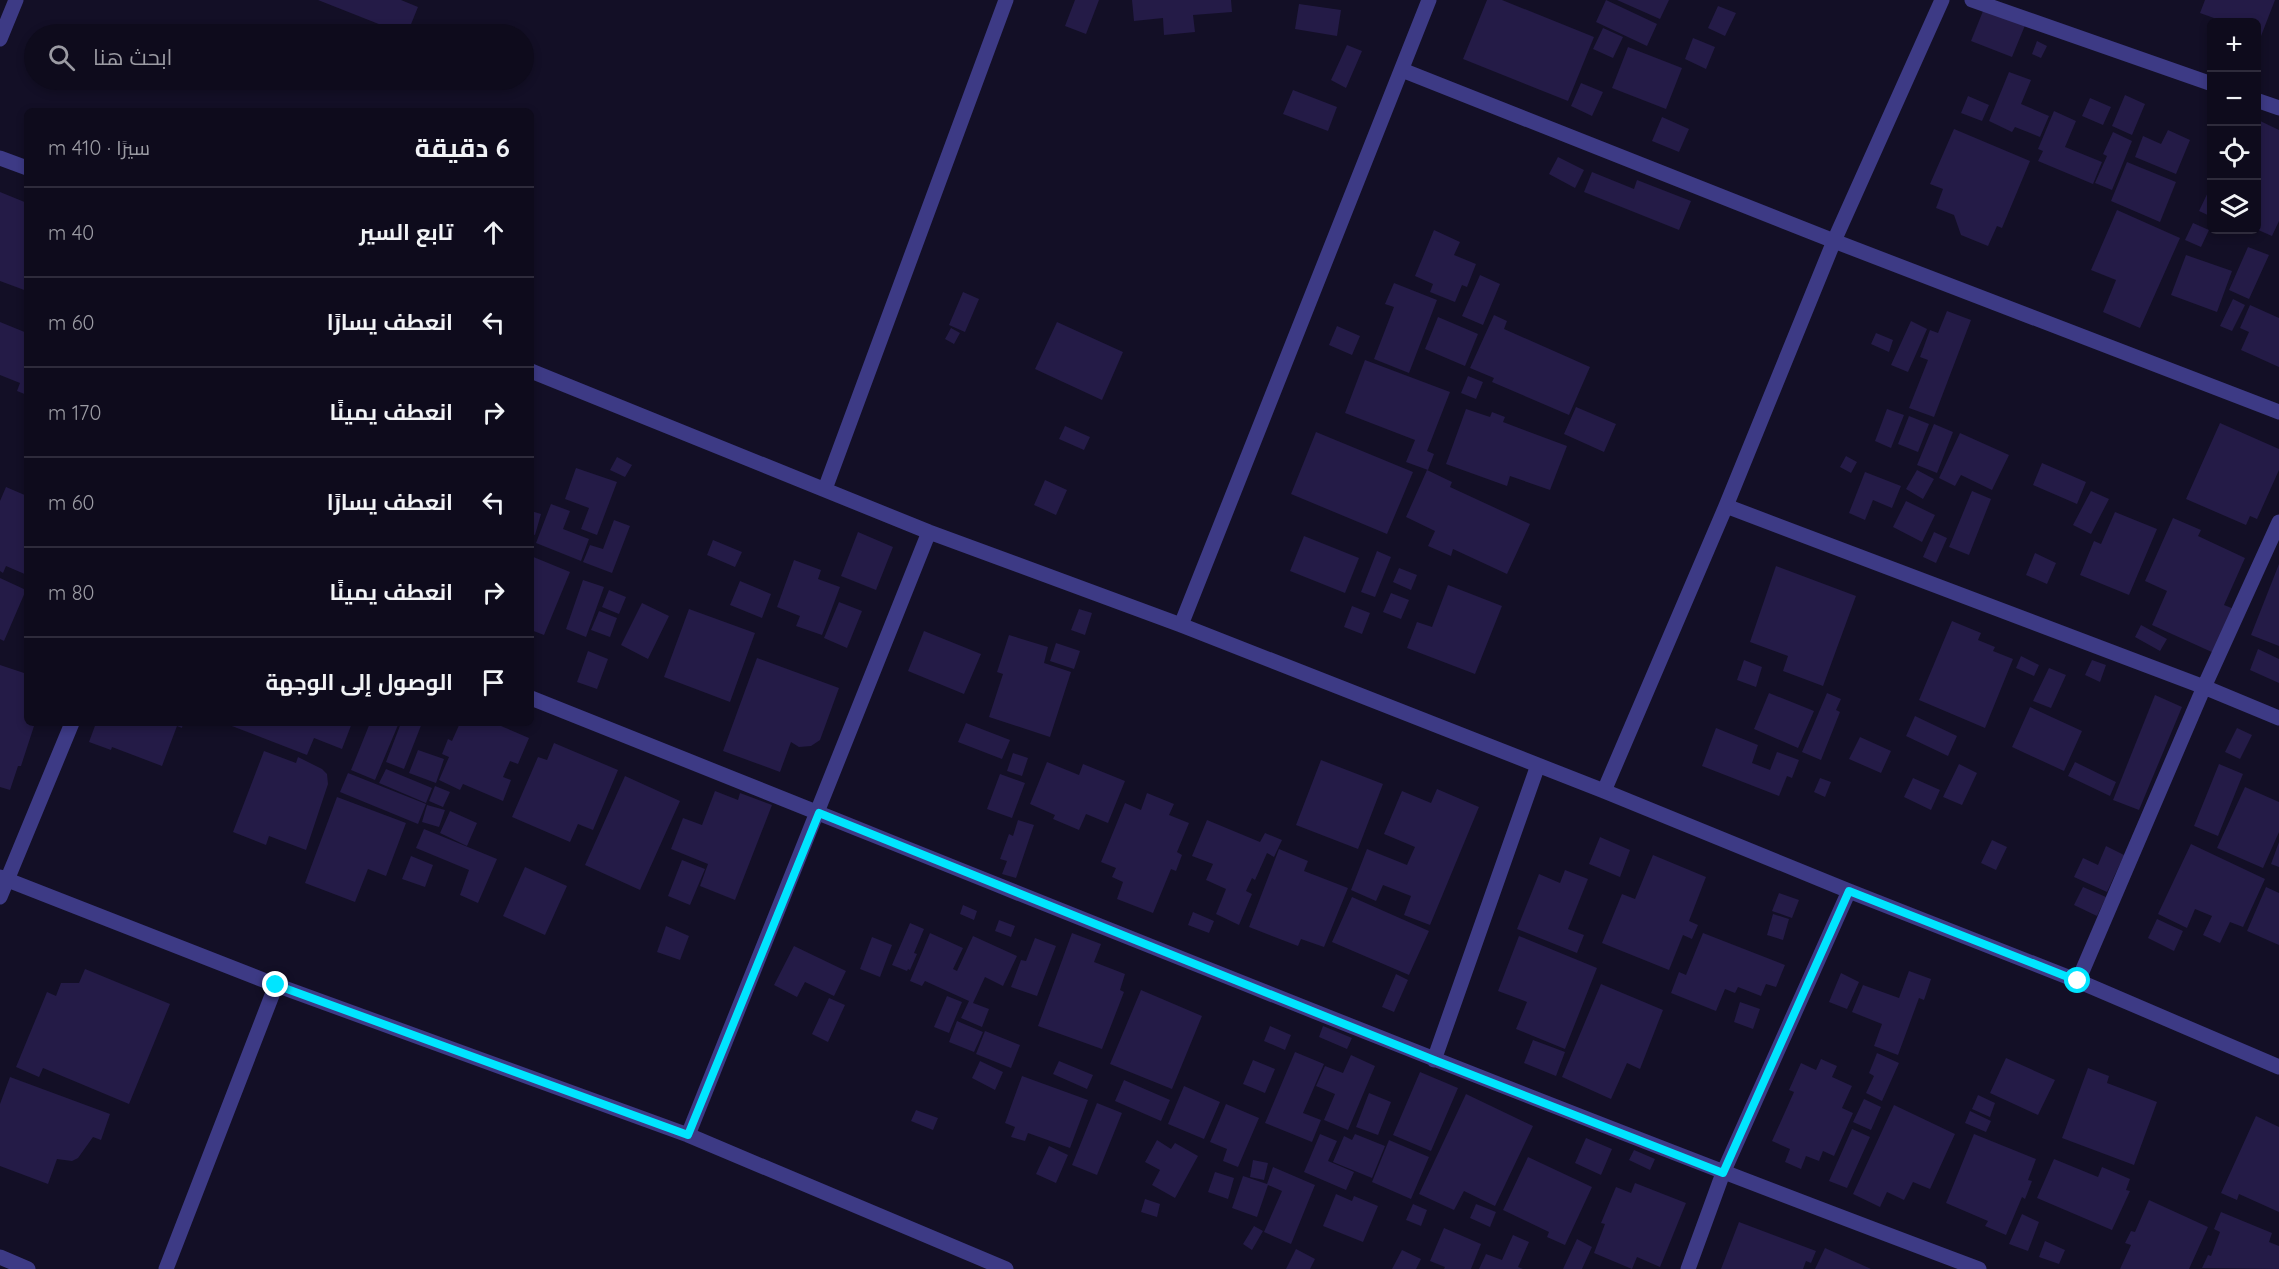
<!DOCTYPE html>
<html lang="ar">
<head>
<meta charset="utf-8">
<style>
  body { margin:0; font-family:Quicksand,Cairo,sans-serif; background:#1c1929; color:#f1f3f6; direction:rtl }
  .controls { position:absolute; right:18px; top:18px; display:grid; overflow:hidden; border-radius:9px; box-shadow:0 3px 9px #0003 }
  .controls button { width:54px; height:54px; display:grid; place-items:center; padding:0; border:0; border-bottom:2px solid #2e2b3b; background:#0e0b1c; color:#f1f3f6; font:30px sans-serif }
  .stop { position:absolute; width:18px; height:18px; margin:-14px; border:4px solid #00e5ff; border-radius:50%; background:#fff }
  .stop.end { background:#00e5ff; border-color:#fff; box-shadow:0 2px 6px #0008 }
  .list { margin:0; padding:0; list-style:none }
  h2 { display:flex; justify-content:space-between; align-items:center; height:78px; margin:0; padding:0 24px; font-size:26px }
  h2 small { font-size:20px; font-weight:400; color:#9b9ba3 }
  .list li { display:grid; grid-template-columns:39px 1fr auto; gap:18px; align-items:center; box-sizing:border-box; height:90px; padding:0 24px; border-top:2px solid #2e2b3b }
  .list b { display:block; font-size:22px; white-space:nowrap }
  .list em { font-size:20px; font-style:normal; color:#9b9ba3 }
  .icon { flex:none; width:33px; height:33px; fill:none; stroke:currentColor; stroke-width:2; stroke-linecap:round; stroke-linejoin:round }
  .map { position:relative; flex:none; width:2279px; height:1269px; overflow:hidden; direction:ltr }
  .search { position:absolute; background:#0e0b1c; box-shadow:0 3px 9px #0003; left:24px; top:24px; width:510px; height:66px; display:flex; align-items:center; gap:15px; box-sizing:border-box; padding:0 21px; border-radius:33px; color:#9b9ba3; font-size:22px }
  .panel { position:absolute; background:#0e0b1c; box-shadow:0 3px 9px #0003; left:24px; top:108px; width:510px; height:618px; border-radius:9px; direction:rtl }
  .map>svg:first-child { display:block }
</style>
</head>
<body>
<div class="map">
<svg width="2279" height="1269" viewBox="0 0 2279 1269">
  <rect width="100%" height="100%" fill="#130f26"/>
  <!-- building -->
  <path fill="#241b47" d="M318,0H401L418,7L407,34H404Z
    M1075,0H1099L1086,34L1065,26Z
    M1132,0H1231L1232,12L1193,15L1195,32L1164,35L1163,18L1134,21Z
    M1487,0H1502L1594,37L1568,101L1463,59Z
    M1606,0L1657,24L1647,46L1596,22Z
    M1617,0H1669L1660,19Z
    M2205,0H2275L2261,36L2256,34V22H2225L2200,13Z
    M1299,4L1341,10L1337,36L1295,29Z
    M1718,6L1736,13L1725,36L1708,28Z
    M1985,6L2026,23L2012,57L1971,41Z
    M1603,28L1623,37L1613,58L1593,49Z
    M1693,38L1715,47L1706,69L1685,59Z
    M2037,41L2047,46L2041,58L2032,54Z
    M1347,45L1362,51L1346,88L1331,80Z
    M1628,47L1682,68L1666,109L1612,88Z
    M2009,72L2031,80L2021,104L2049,116L2040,137L2015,127L2012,132L1989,121Z
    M1581,83L1603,92L1592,116L1571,106Z
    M1293,90L1337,107L1328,131L1283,114Z
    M2125,95L2145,104L2132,135L2112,126Z
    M1968,96L1989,105L1982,121L1961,113Z
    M2090,98L2111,107L2103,125L2082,116Z
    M2054,111L2076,121L2065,147L2102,162L2093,184L2038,161L2043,151L2038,149Z
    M1662,117L1689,129L1679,152L1652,141Z
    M2256,119L2279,130V221L2272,236L2256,229Z
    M1954,129L2030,161L2002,228L1997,226L1988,246L1961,235L1954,215L1936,208L1943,189L1930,184Z
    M2168,130L2190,140L2176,174L2135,157L2143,136L2161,144Z
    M2113,132L2132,141L2112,190L2095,183L2107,156L2103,154Z
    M1558,157L1584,170L1575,188L1549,174Z
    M2127,162L2176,182L2160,222L2111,201Z
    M1592,172L1634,189L1637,180L1691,201L1679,230L1584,192Z
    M2212,184V217L2199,211Z
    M0,192L27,203V291L0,281Z
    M2117,210L2180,238L2140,328L2103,312L2116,280L2091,270Z
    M2193,223L2209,230L2201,247L2185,240Z
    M1434,230L1460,242L1454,255L1476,264L1467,287L1462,285L1455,302L1430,292L1433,284L1415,276Z
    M2248,247L2269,255L2249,299L2229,290Z
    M2186,255L2232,271L2217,312L2171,295Z
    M1480,275L1500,284L1483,325L1462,316Z
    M1394,283L1437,300L1409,373L1374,359L1394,307L1385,304Z
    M963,292L979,299L965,332L949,325Z
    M2233,299L2245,305L2232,331L2220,326Z
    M2250,305L2279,318V367L2241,350L2249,332L2240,328Z
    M1947,311L1971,320L1934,417L1909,408L1928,360L1920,357L1930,330L1938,333Z
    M1494,315L1507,321L1504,329L1590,367L1569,415L1492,382L1494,378L1470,368Z
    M1438,317L1478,334L1465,366L1425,349Z
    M1911,321L1927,329L1908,372L1891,365Z
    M0,322L27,333V395L17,391L20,383L0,375Z
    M1057,322L1123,352L1102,400L1035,369Z
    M1337,326L1360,336L1352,355L1329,345Z
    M951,328L960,333L954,344L945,339Z
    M1876,333L1893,340L1889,352L1871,344Z
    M1365,360L1450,392L1427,451L1434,454L1428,470L1406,462L1415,440L1345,413Z
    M1468,376L1483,382L1476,399L1461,393Z
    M1576,407L1616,424L1604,452L1564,434Z
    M1466,409L1490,417L1492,412L1505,417L1503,422L1567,446L1550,490L1510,476L1507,486L1446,464Z
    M1887,409L1904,415L1891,448L1875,441Z
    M1909,416L1929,424L1918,452L1898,444Z
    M2220,423L2279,449V470L2257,519L2250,516L2246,525L2186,499Z
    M1934,424L1953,432L1937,473L1917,465Z
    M1065,426L1090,437L1084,450L1059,439Z
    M1316,432L1413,472L1387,534L1291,494Z
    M1960,433L2009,455L1992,490L1961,475L1955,486L1939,478Z
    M1846,456L1857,462L1851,473L1840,467Z
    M617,457L632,465L625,477L610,470Z
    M2042,463L2086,482L2077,504L2033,485Z
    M576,468L617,482L597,535L581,529L589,508L565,499Z
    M1427,470L1452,482L1450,487L1530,524L1507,574L1453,549L1451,556L1428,546L1435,531L1406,517Z
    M1917,470L1934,479L1923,499L1906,489Z
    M1865,472L1901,486L1892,508L1873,500L1865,520L1849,513Z
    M1045,480L1067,490L1056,515L1034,505Z
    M6,487L27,496V575L6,566L3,573L0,571V501Z
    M1972,491L1991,499L1969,555L1949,547Z
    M2091,491L2109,499L2091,534L2073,525Z
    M1906,501L1935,515L1922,542L1893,527Z
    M551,504L570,511L563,529L589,539L581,561L536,543Z
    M531,511L541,514L535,535L531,534Z
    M2115,512L2157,529L2129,595L2080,575L2094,541L2101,544Z
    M2173,518L2201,530L2198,536L2245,558L2224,605L2234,609L2214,653L2152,625L2167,591L2145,581Z
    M614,520L630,526L612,573L583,562L590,545L603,549Z
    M858,532L893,547L876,590L841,576Z
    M1934,532L1947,538L1936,563L1923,557Z
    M1304,536L1359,558L1345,593L1290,571Z
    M713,540L742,552L735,567L707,555Z
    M1377,551L1391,557L1375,597L1361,592Z
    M2035,553L2056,563L2047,584L2026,575Z
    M531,556L570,572L544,635L531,630Z
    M794,560L821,570L818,579L840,587L822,635L796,626L800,616L777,607Z
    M2279,564V646L2251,635Z
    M1776,566L1856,596L1823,686L1783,671L1788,656L1750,642Z
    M1399,568L1417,575L1411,590L1393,582Z
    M0,578L26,590L4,641L0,639Z
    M583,580L604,587L586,637L566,629Z
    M740,581L771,594L762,618L730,605Z
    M1448,585L1502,606L1475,674L1407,648L1417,622L1432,627Z
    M609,590L626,597L619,614L602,607Z
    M1391,593L1409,600L1401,619L1383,612Z
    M839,602L862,611L847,648L824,638Z
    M642,603L669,616L648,659L621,645Z
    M1352,606L1370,613L1362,634L1344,627Z
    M689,609L755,633L730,702L664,677Z
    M1079,609L1092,613L1085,635L1071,630Z
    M599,611L617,618L610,637L591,630Z
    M1952,621L1981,633L1978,640L1995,647L1993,651L2013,659L1985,728L1919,700Z
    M2141,625L2167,639L2160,651L2135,637Z
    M924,631L981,654L964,694L908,671Z
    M1009,635L1048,647L1044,663L1071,672L1050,737L989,717L1003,674L997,672Z
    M1056,643L1080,651L1074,669L1050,661Z
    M2258,649L2279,659V683L2250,670Z
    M588,651L608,659L597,689L577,682Z
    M2021,656L2039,665L2034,676L2016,668Z
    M757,658L839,688L820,740L811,746L799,747L791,742L780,772L723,751Z
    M1744,660L1762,667L1756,687L1737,680Z
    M2092,660L2106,665L2100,682L2085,675Z
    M0,665L27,674V723H35L21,766H18L10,790L0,787Z
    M2049,668L2066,675L2051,708L2033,701Z
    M1769,693L1814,711L1798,748L1754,729Z
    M1827,693L1841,699L1836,710L1840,712L1821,760L1802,752Z
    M2155,695L2182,707L2139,810L2113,800Z
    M2030,707L2082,731L2064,771L2012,747Z
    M1915,716L1957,736L1948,756L1906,736Z
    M96,723H183L182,728L177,726L162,766L112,747L111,750L89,742Z
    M224,723H352L342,749L314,738L307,755Z
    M370,723H393L398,725L375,780L351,770Z
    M401,723H422L404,769L386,762Z
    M460,723H502L501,726L529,738L518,764L510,761L503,777L511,780L503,801L463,784L460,790L439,780L449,757L442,754L448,739L452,741Z
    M966,723L1010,740L1002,759L958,742Z
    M1716,728L1758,745L1752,763L1770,770L1777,752L1799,760L1792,778L1787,776L1779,796L1702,766Z
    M2237,728L2252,735L2240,759L2225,752Z
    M1860,737L1891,751L1881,773L1849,759Z
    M554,743L618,770L593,830L578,824L570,842L512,817L538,757L547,760Z
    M418,750L444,759L436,783L409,773Z
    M264,751L296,763L298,757L322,769L327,774L328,784L306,850L269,836L266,845L233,832Z
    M1013,753L1028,758L1022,776L1007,771Z
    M1321,760L1383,784L1358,849L1296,825Z
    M1047,762L1079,775L1083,764L1125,781L1108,823L1086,814L1079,830L1053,819L1055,815L1030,804Z
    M2075,762L2116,782L2110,796L2068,776Z
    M1959,764L1977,773L1962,805L1943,797Z
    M2219,764L2243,774L2218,836L2194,826Z
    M386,769L432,788L426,803L379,783Z
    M348,773L426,804L418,824L340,792Z
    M1000,774L1025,783L1012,818L987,809Z
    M625,776L680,801L640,890L585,865Z
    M1820,778L1831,782L1825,797L1814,792Z
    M1913,778L1940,790L1931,810L1904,797Z
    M435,786L450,792L443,807L429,801Z
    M2245,787L2279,802V832L2263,868L2217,848Z
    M1437,789L1479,807L1430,925L1404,915L1411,896L1383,885L1376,901L1351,890L1367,849L1407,865L1415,847L1384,834L1402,791L1431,803Z
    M715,791L738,800L740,793L772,805L735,900L700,886L708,864L671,849L683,818L702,825Z
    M1147,793L1174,804L1169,815L1189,823L1177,852L1182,855L1176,871L1171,869L1153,913L1117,899L1123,882L1112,877L1116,868L1101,862L1125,803L1141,810Z
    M337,797L406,823L386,876L368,869L355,902L305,883Z
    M427,805L445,810L439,827L422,822Z
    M450,811L477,823L467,846L440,833Z
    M1018,820L1034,825L1016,878L1002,874L1007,861L1000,859L1009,834L1013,836Z
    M1207,820L1260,842L1265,833L1282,840L1274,857L1267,853L1255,880L1252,878L1246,891L1252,894L1239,925L1216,914L1226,889L1206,880L1213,864L1192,856Z
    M424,829L497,859L478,903L460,895L469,870L416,848Z
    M1600,837L1630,850L1620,877L1589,864Z
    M1992,840L2007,847L1996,870L1981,863Z
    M2279,842V867L2271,864Z
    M2191,844L2265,879L2243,927L2230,922L2220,943L2203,935L2212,916L2195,909L2187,928L2158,914Z
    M2106,846L2124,855L2107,892L2074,877L2083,858L2098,865Z
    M1279,849L1308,861L1304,871L1348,888L1324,947L1301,939L1298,946L1249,927Z
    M1653,855L1706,877L1689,921L1698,925L1692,939L1683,935L1669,970L1602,943L1622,894L1635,899Z
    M411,856L433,865L425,887L402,879Z
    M682,860L705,869L690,905L668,896Z
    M525,867L567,886L545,935L503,916Z
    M1565,870L1588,879L1568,929L1584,935L1577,953L1517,929L1539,874L1560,883Z
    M2083,887L2106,897L2097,916L2074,905Z
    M2266,887L2279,893V945L2247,931Z
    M1779,893L1799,900L1792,918L1772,911Z
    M1352,897L1429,931L1409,975L1332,942Z
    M963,905L977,911L974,920L960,914Z
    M1193,912L1214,921L1209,933L1188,925Z
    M1773,914L1789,919L1783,940L1767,935Z
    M2157,919L2183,931L2174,951L2148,938Z
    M999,920L1015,926L1011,937L995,931Z
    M910,923L924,929L914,953L917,954L910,970L908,969L907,971L892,965Z
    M666,926L689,936L680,960L657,952Z
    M930,933L963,948L953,969L957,971L973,936L1017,956L1003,986L985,977L973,1003L989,1009L982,1027L961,1018L969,1001L925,981L922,986L910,981Z
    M1072,933L1101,944L1094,962L1125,974L1120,990L1124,992L1102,1049L1038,1026Z
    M1703,933L1785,965L1776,987L1766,984L1761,996L1738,987L1735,993L1725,989L1716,1011L1671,993L1679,972L1686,975Z
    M1519,936L1597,968L1565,1049L1516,1029L1527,1002L1498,991Z
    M872,937L892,945L880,977L860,969Z
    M1035,938L1056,946L1037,996L1011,987L1021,960L1026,961Z
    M794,946L846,971L834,996L805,982L797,997L774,985Z
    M85,969L170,1004L129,1104L43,1068L39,1077L16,1067L47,992L56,996L61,983H79Z
    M1909,971L1931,979L1924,1000L1919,998L1898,1055L1874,1046L1882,1024L1852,1012L1863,985L1899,998Z
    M1841,973L1859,982L1847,1009L1829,1002Z
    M1396,974L1408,980L1394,1012L1382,1007Z
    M1601,984L1663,1010L1640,1069L1627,1063L1611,1099L1562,1077Z
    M1141,990L1202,1016L1172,1089L1110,1064Z
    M947,996L962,1002L949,1033L934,1027Z
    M829,998L845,1005L828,1042L812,1034Z
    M1740,1002L1760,1009L1753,1029L1734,1022Z
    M957,1021L983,1032L974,1052L949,1042Z
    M1270,1026L1291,1035L1285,1050L1264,1041Z
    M1323,1026L1352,1038L1347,1049L1319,1037Z
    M985,1031L1020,1045L1011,1068L976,1054Z
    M1533,1040L1565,1052L1556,1076L1524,1063Z
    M1295,1052L1324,1064L1303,1113L1321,1120L1312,1142L1265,1123Z
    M1877,1053L1899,1063L1882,1101L1866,1093L1874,1076L1869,1073Z
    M1351,1055L1375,1066L1348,1130L1324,1120L1335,1094L1316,1086L1325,1066L1343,1073Z
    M2006,1058L2055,1080L2038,1115L1990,1093Z
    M1821,1059L1837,1066L1832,1077L1852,1086L1842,1108L1853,1113L1834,1156L1823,1151L1819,1161L1806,1156L1801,1169L1785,1162L1790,1149L1772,1141L1794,1092L1789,1090L1801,1063L1816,1070Z
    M1253,1060L1275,1069L1265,1093L1243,1084Z
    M980,1061L1003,1072L995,1090L972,1078Z
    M1059,1061L1093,1075L1087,1089L1053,1074Z
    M2088,1068L2109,1076L2107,1083L2157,1102L2134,1165L2062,1138Z
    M1420,1072L1458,1088L1431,1151L1393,1135Z
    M1022,1076L1088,1100L1070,1148L1028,1133L1025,1141L1011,1137L1015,1127L1005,1123Z
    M10,1077L110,1114L101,1140L93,1137L78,1158L72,1161L57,1159L48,1184L0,1166V1104Z
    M1124,1080L1170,1100L1161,1121L1115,1101Z
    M1184,1086L1220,1102L1204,1139L1168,1124Z
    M1369,1093L1391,1102L1378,1135L1356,1127Z
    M1466,1094L1533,1126L1495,1206L1464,1191L1454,1210L1419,1194Z
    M1978,1095L1995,1103L1990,1117L1972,1109Z
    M1864,1099L1881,1107L1871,1130L1853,1122Z
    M1097,1103L1122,1113L1097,1175L1072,1165Z
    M1226,1104L1259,1118L1238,1167L1223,1161L1227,1149L1210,1142Z
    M1894,1105L1955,1134L1930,1189L1913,1182L1904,1200L1887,1192L1880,1207L1853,1194Z
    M916,1110L938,1118L933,1130L911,1121Z
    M1970,1111L1991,1121L1986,1132L1965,1123Z
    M2256,1116L2279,1127V1212L2239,1194L2237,1200L2221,1193Z
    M1852,1129L1870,1137L1847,1188L1829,1181Z
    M1320,1134L1337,1141L1328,1161L1354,1172L1346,1190L1304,1172Z
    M1355,1134L1385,1146L1372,1178L1333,1162L1344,1136L1352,1140Z
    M1974,1134L2036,1159L2028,1180L2032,1181L2025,1199L2022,1197L2006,1235L1985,1226L1988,1221L1946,1203Z
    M1586,1138L1612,1149L1601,1175L1575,1163Z
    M1157,1140L1171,1149L1175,1143L1198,1156L1175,1198L1152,1185L1160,1170L1145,1162Z
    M1389,1140L1429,1157L1411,1199L1372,1182Z
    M1049,1146L1068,1155L1056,1183L1036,1174Z
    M1634,1150L1655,1159L1650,1170L1629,1160Z
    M1528,1157L1592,1187L1565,1245L1547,1237L1549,1232L1503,1210Z
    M2054,1159L2098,1177L2102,1167L2130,1179L2126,1190L2130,1191L2112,1230L2037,1198Z
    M1253,1160L1268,1163L1264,1180L1250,1177Z
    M1273,1167L1315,1185L1291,1244L1264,1232L1282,1191L1268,1185L1257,1217L1232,1208L1243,1176L1267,1184Z
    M1215,1172L1234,1178L1228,1199L1208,1192Z
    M1635,1183L1686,1203L1660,1267L1637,1257L1632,1269L1594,1253L1605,1224L1601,1223L1616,1187L1631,1193Z
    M1336,1194L1352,1201L1354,1196L1378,1206L1363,1242L1323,1226Z
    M1145,1199L1160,1204L1157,1217L1141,1212Z
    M2149,1200L2208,1227L2189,1269H2120L2131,1245L2125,1243L2131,1231L2135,1232Z
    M1413,1204L1427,1210L1421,1226L1406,1220Z
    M1476,1204L1496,1212L1490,1227L1470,1218Z
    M2221,1212L2272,1233L2269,1242L2279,1246V1269L2202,1268L2208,1255L2211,1256L2220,1232L2214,1229Z
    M2022,1214L2039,1222L2028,1251L2009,1244Z
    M1739,1222L1816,1251L1811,1263L1806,1261L1803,1269H1721Z
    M1254,1226L1263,1231L1252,1250L1243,1244Z
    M1444,1228L1481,1244L1471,1269H1444L1445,1267L1430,1261Z
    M1513,1235L1529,1242L1518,1267L1523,1269H1479L1486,1254L1502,1260Z
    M1577,1239L1592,1247L1582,1269H1563Z
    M2045,1241L2065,1250L2059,1264L2039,1257Z
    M1825,1248L1871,1269H1815Z
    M1296,1249L1315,1259L1310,1269H1286Z
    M1402,1250L1421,1259L1416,1269H1392Z"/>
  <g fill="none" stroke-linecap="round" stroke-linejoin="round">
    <!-- minor -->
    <path stroke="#3d3a85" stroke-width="15" d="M1972,0L2212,84
      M0,39L16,0
      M1402,70L1834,241L2279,412
      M2256,100L2279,108
      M0,158L27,168
      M531,371L929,532L1181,625L1604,791L1849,891L2078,981L2279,1067
      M825,489L1006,0
      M1726,506L2204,687L2279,718
      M1181,625L1429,0
      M531,698C1013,890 1493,1087 1979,1269
      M1604,791L1726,506L1834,241L1942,0
      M0,877L276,985L688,1135L1006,1269
      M0,897L72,723
      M2078,981L2204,687L2279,522
      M1434,1060L1538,765
      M688,1135L929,532
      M0,1257L28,1269
      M166,1269L276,985
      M1688,1269L1723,1173L1849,891"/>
  </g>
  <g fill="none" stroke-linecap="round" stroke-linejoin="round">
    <!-- route -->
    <path stroke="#00e5ff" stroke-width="8" d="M276,985L688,1135L819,813L1434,1060L1723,1173L1849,891L2078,981"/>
  </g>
</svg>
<div class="controls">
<button>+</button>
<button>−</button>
<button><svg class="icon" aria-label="locate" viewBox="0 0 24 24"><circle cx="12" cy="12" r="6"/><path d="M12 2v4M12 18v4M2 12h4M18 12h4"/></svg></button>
<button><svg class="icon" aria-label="layers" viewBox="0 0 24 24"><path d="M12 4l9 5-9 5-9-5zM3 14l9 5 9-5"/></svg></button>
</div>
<div class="stop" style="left:2078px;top:981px"></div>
<div class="stop end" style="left:276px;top:985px"></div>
<div class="search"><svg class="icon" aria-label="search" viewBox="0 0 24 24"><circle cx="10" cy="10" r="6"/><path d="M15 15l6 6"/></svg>ابحث هنا</div>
<section class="panel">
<h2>6 دقيقة<small>سيرًا · 410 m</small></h2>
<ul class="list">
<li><svg class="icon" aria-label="ahead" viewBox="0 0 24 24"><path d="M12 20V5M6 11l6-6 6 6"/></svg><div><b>تابع السير</b></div><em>40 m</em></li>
<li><svg class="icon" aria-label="left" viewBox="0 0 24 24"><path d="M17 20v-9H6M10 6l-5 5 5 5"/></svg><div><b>انعطف يسارًا</b></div><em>60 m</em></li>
<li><svg class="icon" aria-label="right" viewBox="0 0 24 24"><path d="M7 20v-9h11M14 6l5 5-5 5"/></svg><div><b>انعطف يمينًا</b></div><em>170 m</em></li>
<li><svg class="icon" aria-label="left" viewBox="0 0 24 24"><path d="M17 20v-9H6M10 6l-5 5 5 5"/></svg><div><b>انعطف يسارًا</b></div><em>60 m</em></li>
<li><svg class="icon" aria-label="right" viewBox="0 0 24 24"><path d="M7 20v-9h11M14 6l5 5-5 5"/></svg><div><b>انعطف يمينًا</b></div><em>80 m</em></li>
<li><svg class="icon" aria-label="arrive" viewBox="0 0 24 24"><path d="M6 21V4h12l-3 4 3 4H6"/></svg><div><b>الوصول إلى الوجهة</b></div></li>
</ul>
</section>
</div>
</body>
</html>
